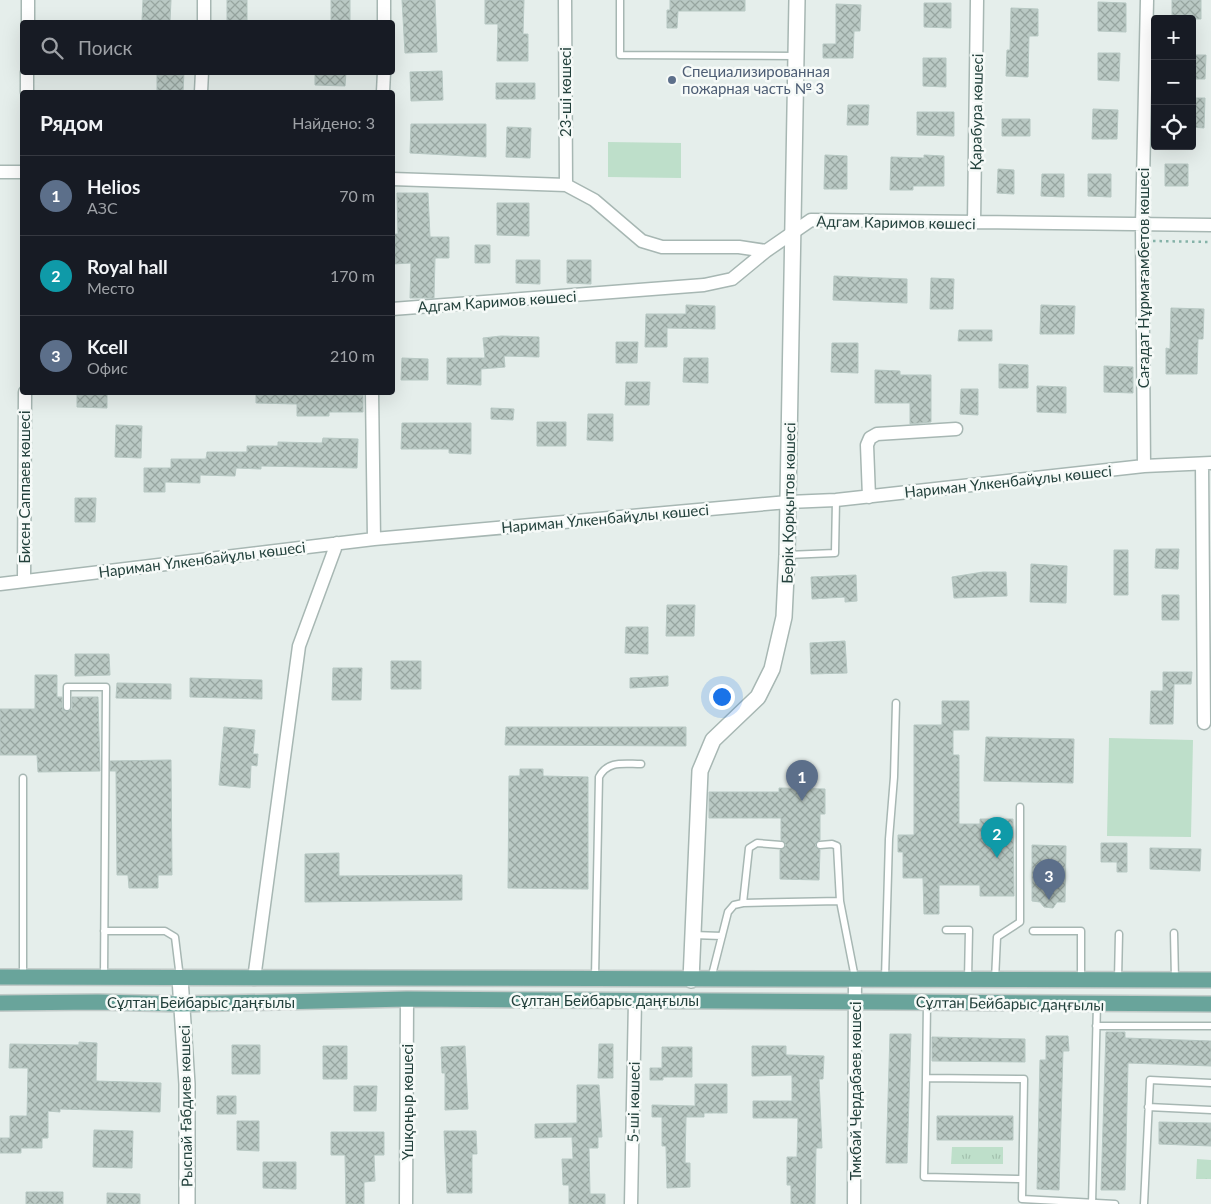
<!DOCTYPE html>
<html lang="ru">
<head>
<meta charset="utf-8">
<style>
  body { margin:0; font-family:Lato,sans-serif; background:#242831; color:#f1f3f6 }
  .controls { position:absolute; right:15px; top:15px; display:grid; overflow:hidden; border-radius:5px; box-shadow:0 5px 20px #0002 }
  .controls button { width:45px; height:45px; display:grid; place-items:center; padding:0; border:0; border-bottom:1px solid #363941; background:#171b24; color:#f1f3f6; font:25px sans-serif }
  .you { position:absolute; left:721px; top:696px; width:18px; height:18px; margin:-12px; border:4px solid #fff; border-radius:50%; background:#1a73e8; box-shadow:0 0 0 8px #1a73e833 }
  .badge { display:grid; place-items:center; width:32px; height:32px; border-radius:50%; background:#d93025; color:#fff; font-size:16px; font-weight:700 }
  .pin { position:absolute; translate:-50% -41px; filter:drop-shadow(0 1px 2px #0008) }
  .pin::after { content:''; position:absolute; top:26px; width:18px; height:15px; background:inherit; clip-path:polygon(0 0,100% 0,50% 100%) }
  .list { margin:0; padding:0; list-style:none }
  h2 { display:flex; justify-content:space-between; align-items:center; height:65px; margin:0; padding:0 20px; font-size:21px }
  h2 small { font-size:16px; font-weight:400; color:#9ea1a6 }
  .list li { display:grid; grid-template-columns:32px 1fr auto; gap:15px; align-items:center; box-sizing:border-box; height:80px; padding:0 20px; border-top:1px solid #363941 }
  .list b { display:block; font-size:19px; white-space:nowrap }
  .list p { margin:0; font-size:16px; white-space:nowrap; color:#9ea1a6 }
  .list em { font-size:16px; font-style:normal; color:#9ea1a6 }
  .icon { flex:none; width:28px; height:28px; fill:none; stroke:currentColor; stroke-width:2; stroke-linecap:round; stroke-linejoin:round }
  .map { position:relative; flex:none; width:1211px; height:1204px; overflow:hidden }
  .search { position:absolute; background:#171b24; box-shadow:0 5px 20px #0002; left:20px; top:20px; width:375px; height:55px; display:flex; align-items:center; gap:12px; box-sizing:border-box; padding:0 18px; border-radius:5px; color:#9ea1a6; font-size:19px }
  .panel { position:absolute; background:#171b24; box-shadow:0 5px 20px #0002; left:20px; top:90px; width:375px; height:305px; border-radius:5px }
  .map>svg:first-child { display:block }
</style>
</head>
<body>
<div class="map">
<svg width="1211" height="1204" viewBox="0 0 1211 1204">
  <defs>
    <pattern id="grass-tufts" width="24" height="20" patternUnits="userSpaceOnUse" patternTransform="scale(1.25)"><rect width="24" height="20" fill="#bedfca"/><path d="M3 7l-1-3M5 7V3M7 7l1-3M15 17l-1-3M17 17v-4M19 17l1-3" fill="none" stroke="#a3c1ae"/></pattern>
    <pattern id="building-cross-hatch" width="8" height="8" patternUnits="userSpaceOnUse" patternTransform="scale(1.25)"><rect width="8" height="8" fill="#bac9c4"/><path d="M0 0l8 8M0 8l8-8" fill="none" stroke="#97a5a0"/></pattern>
  </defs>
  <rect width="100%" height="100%" fill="#e5eeeb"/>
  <!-- grass -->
  <path fill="url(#grass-tufts)" d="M952,1147H1003V1164H951Z
    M1197,1159L1211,1160V1179H1196Z"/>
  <!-- garden -->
  <path fill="#bedfca" d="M608,142L681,143V178L608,177Z
    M1109,738L1193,740L1191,837L1107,836Z"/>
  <!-- building -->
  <path fill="url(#building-cross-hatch)" stroke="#b7c8c3" d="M143,0H171L170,21L142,20Z
    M227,0H247V22H227Z
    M331,0H350V22H331Z
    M402,0H435L437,52L405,53Z
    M485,0H524L523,34H528V61H497L498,24H485Z
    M670,0H745V11H678L677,28H667V10H670Z
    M1172,0H1201V19H1172Z
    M1098,2L1126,3V32L1098,31Z
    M924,3H951V28L924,27Z
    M836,4L861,5L860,31H854L853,58H823V44H836Z
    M1011,8L1038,9V36H1029L1028,77L1006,76L1007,50H1010Z
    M1098,53H1120L1119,81L1098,80Z
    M1192,55H1206L1205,79H1192Z
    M923,58H946V87L923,86Z
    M442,71L443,100L411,101L410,72Z
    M157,72H184L183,92H157Z
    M315,72H346L345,86L315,85Z
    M496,83H535V99H496Z
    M1192,98H1205L1204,128L1192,127Z
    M848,105H869L868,125H847Z
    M1093,109L1118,110L1117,139H1092Z
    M917,112H954V136L917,135Z
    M1002,119H1030V136H1002Z
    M411,124H486V157L410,153Z
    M507,127L531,128L530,158L506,157Z
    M825,155L847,156V189H824Z
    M924,155L944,156V186H913V190H890L891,157L924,158Z
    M1165,164H1188V186H1165Z
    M998,169L1014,170V194L997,193Z
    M1042,174H1064V197L1041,196Z
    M1088,174H1111V197L1088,196Z
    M397,193H428L430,237H449V258H435L434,298H410L411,263L392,264V234H398Z
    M497,203H529V236L497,235Z
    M475,245H490V263H475Z
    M516,260H540V284L516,283Z
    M567,260H591V284L567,283Z
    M834,276L907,279V303L833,300Z
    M931,278L954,279L953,309H930Z
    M686,305L715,306V329L667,328V347H645L646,314H686Z
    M1041,305L1075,306L1074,334H1040Z
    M1171,308L1204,309L1203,339H1198L1197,374H1166V348L1170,349Z
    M959,330H992V341H958Z
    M501,336L539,337V357L504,356L505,367L481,369V385L447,384V358H485L483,338Z
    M616,342H638L637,363H616Z
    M832,343H858V373L831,372Z
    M402,358L428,359V380H401Z
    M684,358H708V383L683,382Z
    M999,364L1028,365V388H999Z
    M1104,366L1133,367V393L1104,392Z
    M875,370L900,371V375H931V422L910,424V403H875Z
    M626,382H650L649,405H625Z
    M1037,386L1066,387V413L1037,412Z
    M961,389H978V415L960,414Z
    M77,392H107V408L77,407Z
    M256,392H363V412H329V416H297V404L256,403Z
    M491,408L514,409L513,420L491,419Z
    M588,414H613V441L587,440Z
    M537,422H566V446H537Z
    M402,423H471V454L449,453V449H401Z
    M116,425L142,426L141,458L115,457Z
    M323,438L358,439L357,468L261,466V469L236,468L235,476L200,475V483L165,482V492H144V468H171V459H206L207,452H247V446H278V442L322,443Z
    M75,498H96L95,522H75Z
    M1156,549H1179L1178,569L1155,568Z
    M1114,550H1128V595H1114Z
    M1031,564L1067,566L1066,603L1030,602Z
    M983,572H1006L1007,596L954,598L952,577Z
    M856,575L857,601L845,602V597L812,599L811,577Z
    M1162,595H1179V620H1162Z
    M667,605H695L694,636H666Z
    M626,627H648V654L625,653Z
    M845,641L847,673L811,674L810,643Z
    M75,654H109L110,675L75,676Z
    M391,661H421V689H391Z
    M333,668H362L361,700H332Z
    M1163,672H1192L1191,684H1174L1173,724H1150L1151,691H1163Z
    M35,675H57V697H62V707L65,712L72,709V697H98L100,771L38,772L37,755H0V709H35Z
    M668,676V686L630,688V678Z
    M190,678L262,680V699L190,697Z
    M117,683L171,684V699L116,698Z
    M942,701H969V730H953V755H959V824H980V819H1013L1014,896H980V885H939V914H924L923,878H903V852H898V835H914V725H942Z
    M224,727L255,730L253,754H258L257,766L251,765L250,788L219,785Z
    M506,727H686V746L505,745Z
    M986,737L1074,739L1073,783L984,781Z
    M171,760L172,875H158V888H129L128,875H117L116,771H110V761Z
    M520,769H543V776L588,777V889L508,888L509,776H520Z
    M779,788L825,789V814H820V840L815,845L820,850L819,880L780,879V850L786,845L781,840V818H709V792H779Z
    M1101,843H1127V872H1117V862H1101Z
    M1032,845L1066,846L1065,902H1057L1053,908L1044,907L1040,902L1032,901Z
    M1150,848L1201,849L1200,871L1150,869Z
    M339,853V876L462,875V900L305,902V854Z
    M1106,1032H1125V1038L1211,1041V1066L1128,1063L1125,1190H1101Z
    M890,1034H911L907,1163H886Z
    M1046,1036H1068L1069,1051H1063L1059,1190L1037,1189L1040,1060H1046Z
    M932,1037L1025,1039V1062L932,1061Z
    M79,1042L97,1043L96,1081L161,1083L160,1112L60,1109V1112L48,1111V1138H42V1148H21V1153H0V1138H10V1116H27L28,1068H9L10,1044L79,1045Z
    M599,1044H613V1078H598Z
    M232,1045H260V1074H232Z
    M323,1046H347V1079H323Z
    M465,1046L468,1109L445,1110V1073H442L441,1047Z
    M752,1046H786V1055L824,1056L823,1079H819L822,1148H816L815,1204H791V1185H787V1157H797L798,1118H753V1101H792V1075L752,1076Z
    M662,1047H692V1077H663V1080H650V1068H662Z
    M695,1084H727V1113H704V1117H686L685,1163H690V1187L667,1188L666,1146H662V1117H652V1105L695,1106Z
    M577,1085H599L602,1137H598V1148H589L590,1194H605V1204H569V1185H563L562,1159H573L572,1137L535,1138V1124L577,1123Z
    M354,1086H377L376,1111H354Z
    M217,1096H236V1114H217Z
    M937,1116H1013V1140H937Z
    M237,1121H259V1151L237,1150Z
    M1159,1122L1211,1123V1146L1159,1144Z
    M94,1130L133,1131L132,1168L93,1167Z
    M444,1131H476L477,1154H472V1193H447Z
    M331,1132H384V1155H374L375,1181L364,1182V1204H346L345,1155H331Z
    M263,1162H296V1189L263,1188Z
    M26,1192H63V1204H26Z
    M107,1193L140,1194V1204H107Z"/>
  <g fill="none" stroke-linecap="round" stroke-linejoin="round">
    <!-- service casing -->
    <g stroke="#a7b7b3" stroke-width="9">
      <path id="service" d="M620,0V55L795,56
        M787,555L835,553L836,500
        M67,707V687H106L104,977
        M23,778V977
        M820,845L832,844L837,846L840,901
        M743,903L749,848L757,843L781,845
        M946,930H969L968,980
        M104,931H165L175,937L180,978
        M1033,931H1081V980
        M1174,933L1175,979
        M693,935L722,936
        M595,977L599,777C608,760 624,764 641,764
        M885,978L889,839L894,777L896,703
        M711,979L728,912L734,905L743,903L840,901L855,978
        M1118,979L1119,934
        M995,980L997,937L1020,922V807
        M927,1003L926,1078L1024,1079L1022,1199L1115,1204
        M1096,1026H1211
        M926,1078L924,1177L1022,1179
        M1148,1107L1211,1110
        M1092,1204L1097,1004
        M1144,1204L1150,1080L1211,1083"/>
    </g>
    <!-- minor casing -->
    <g stroke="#a7b7b3" stroke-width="15">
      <path id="minor" d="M565,0L566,185
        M28,22V0
        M204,22V0
        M384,22V0
        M27,92V72
        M201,92L202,72
        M383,92L384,72
        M0,172H22
        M392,179L566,185L594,200L642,241L662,247H739L766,251
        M974,223L977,0
        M392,309L704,285L732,279L766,251L811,220L1211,225
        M372,392L374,539
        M1202,464L1204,723
        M1144,466L1142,225L1147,0
        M869,497L867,445L870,438L877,434L956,429
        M24,581L25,392
        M0,584L374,539L788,502L836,500L1144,466L1211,463
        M254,979L299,646L337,543
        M406,1204L407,999
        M631,1204L635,1000
        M854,1204L855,978"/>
    </g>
    <!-- tertiary casing -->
    <g stroke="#a7b7b3" stroke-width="18">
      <path id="tertiary" d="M180,978L187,1084V1204
        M691,980L700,771L713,740L758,697L772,669L784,617L787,555L797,0"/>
    </g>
    <!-- primary casing -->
    <g stroke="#c1cac8" stroke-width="18">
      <path id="primary" d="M0,977L1211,980
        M0,1003L98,1002L182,1004L407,999L1211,1004"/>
    </g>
    <!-- path -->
    <path stroke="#85b2a8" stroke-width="2.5" stroke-dasharray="2.5 4" stroke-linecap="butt" d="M1153,241L1211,242"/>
    <!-- service -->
    <use href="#service" stroke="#fff" stroke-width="6"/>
    <!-- minor -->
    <use href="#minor" stroke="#fff" stroke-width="12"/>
    <!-- tertiary -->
    <use href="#tertiary" stroke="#fff" stroke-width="15"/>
    <!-- primary -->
    <use href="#primary" stroke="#69a49b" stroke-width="15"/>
  </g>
  <!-- markers -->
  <circle fill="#5c6f8a" stroke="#f6faf8" stroke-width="2" cx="672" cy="80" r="5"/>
  <g text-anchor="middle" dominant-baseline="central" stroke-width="5" stroke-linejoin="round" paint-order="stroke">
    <!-- service labels -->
    <g font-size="15" fill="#4e5e75" stroke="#f6faf8" text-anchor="start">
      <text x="682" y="71">Специализированная<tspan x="682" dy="17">пожарная часть № 3</tspan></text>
    </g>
    <!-- street labels -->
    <g font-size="15" fill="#23413c" stroke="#f6faf8">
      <text transform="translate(565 92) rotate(-90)">23-шi көшесi</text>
      <text transform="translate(976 112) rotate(-89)">Қарабура көшесі</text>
      <text transform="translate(896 222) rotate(1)">Адгам Каримов көшесі</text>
      <text transform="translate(1143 278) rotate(-90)">Сағадат Нұрмағамбетов көшесі</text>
      <text transform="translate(497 301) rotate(-4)">Адгам Каримов көшесі</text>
      <text transform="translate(1008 481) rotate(-6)">Нариман Үлкенбайұлы көшесі</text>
      <text transform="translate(24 487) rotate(-90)">Бисен Саппаев көшесі</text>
      <text transform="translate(788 503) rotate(-89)">Берік Қорқытов көшесі</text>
      <text transform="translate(605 518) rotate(-5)">Нариман Үлкенбайұлы көшесі</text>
      <text transform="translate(202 559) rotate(-7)">Нариман Үлкенбайұлы көшесі</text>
      <text x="605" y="1000">Сұлтан Бейбарыс даңғылы</text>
      <text x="201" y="1002">Сұлтан Бейбарыс даңғылы</text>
      <text transform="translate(1010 1003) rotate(1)">Сұлтан Бейбарыс даңғылы</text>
      <text transform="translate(855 1091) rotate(-90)">Тмкбай Чердабаев көшесі</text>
      <text transform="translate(407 1102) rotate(-90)">Үшқоңыр көшесі</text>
      <text transform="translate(633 1102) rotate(-89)">5-ші көшесі</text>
      <text transform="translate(185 1106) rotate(-91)">Рыспай Ғабдиев көшесі</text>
    </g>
  </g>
</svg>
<div class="controls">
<button>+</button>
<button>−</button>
<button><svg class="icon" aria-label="locate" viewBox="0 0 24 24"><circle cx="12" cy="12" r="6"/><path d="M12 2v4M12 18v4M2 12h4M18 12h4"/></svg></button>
</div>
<div class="you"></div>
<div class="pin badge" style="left:802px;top:801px;background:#5c6f8a">1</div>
<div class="pin badge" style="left:997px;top:858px;background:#0f9aa8">2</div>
<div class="pin badge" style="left:1049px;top:900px;background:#5c6f8a">3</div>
<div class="search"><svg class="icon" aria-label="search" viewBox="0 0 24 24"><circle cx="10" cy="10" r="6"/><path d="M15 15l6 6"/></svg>Поиск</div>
<section class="panel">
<h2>Рядом<small>Найдено: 3</small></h2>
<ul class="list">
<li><span class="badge" style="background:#5c6f8a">1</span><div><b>Helios</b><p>АЗС</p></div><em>70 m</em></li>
<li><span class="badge" style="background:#0f9aa8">2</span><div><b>Royal hall</b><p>Место</p></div><em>170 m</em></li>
<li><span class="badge" style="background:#5c6f8a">3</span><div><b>Kcell</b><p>Офис</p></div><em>210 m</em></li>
</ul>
</section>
</div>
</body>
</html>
